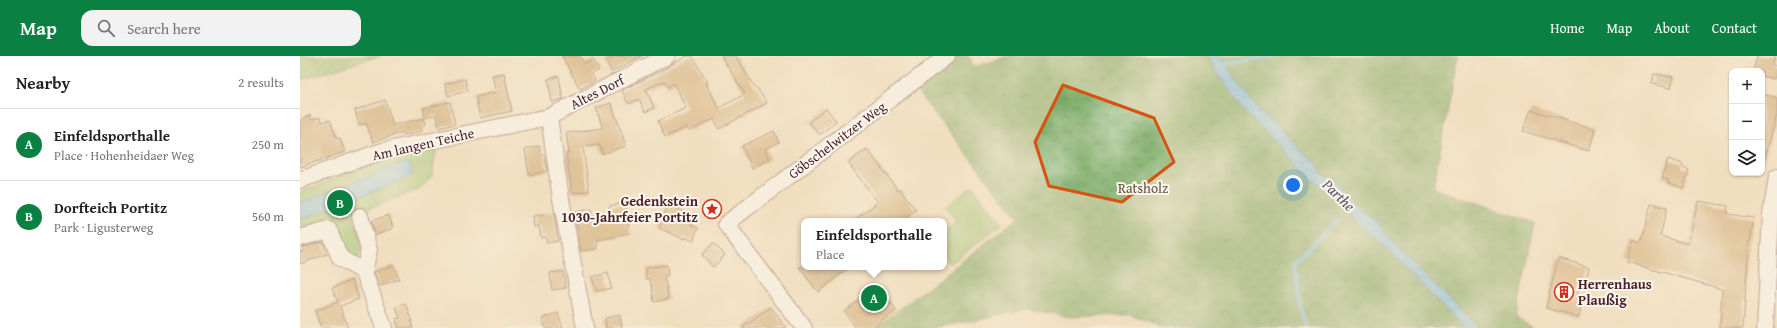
<!DOCTYPE html>
<html lang="en">
<head>
<meta charset="utf-8">
<style>
  body { margin:0; font-family:"Gentium Book Plus",serif; background:#f2f2f2; color:#222 }
  .controls { position:absolute; right:12px; top:12px; display:grid; overflow:hidden; border-radius:8px; box-shadow:0 1px 3px #0004 }
  .controls button { width:36px; height:36px; display:grid; place-items:center; padding:0; border:0; border-bottom:1px solid #e0e0e0; background:#fff; color:#222; font:20px sans-serif }
  .you { position:absolute; left:993px; top:129px; width:14px; height:14px; margin:-10px; border:3px solid #fff; border-radius:50%; background:#1a73e8; box-shadow:0 0 0 6px #1a73e833 }
  .badge { display:grid; place-items:center; width:26px; height:26px; border-radius:50%; background:#0b8043; color:#fff; font-size:13px; font-weight:700 }
  .pin { position:absolute; translate:-50% -50%; border:2px solid #fff; box-shadow:0 1px 4px #0006 }
  .popup { position:absolute; left:501px; top:162px; width:146px; height:52px; box-sizing:border-box; display:grid; place-content:center; border-radius:8px; background:#fff; filter:drop-shadow(0 1px 3px #0005); font-size:13px; white-space:nowrap; color:#767676 }
  .popup b { font-size:15px; color:#222 }
  .popup::after { content:''; position:absolute; left:50%; top:100%; margin-left:-8px; border:8px solid transparent; border-top-color:#fff }
  .list { margin:0; padding:0; list-style:none }
  h2 { display:flex; justify-content:space-between; align-items:center; height:52px; margin:0; padding:0 16px; font-size:17px }
  h2 small { font-size:13px; font-weight:400; color:#767676 }
  .list li { display:grid; grid-template-columns:26px 1fr auto; gap:12px; align-items:center; box-sizing:border-box; height:72px; padding:0 16px; border-top:1px solid #e0e0e0 }
  .list b { display:block; font-size:15px; white-space:nowrap }
  .list p { margin:0; font-size:13px; white-space:nowrap; color:#767676 }
  .list em { font-size:13px; font-style:normal; color:#767676 }
  .icon { flex:none; width:22px; height:22px; fill:none; stroke:currentColor; stroke-width:2; stroke-linecap:round; stroke-linejoin:round }
  .map { position:relative; flex:none; width:1477px; height:272px; overflow:hidden }
  header { display:flex; align-items:center; gap:24px; box-sizing:border-box; height:56px; padding:0 20px; background:#0b8043; color:#fff }
  header strong { font-size:19px }
  nav { display:flex; gap:22px; margin-inline-start:auto; font-size:14px }
  .search { width:280px; height:36px; background:#f2f2f2; display:flex; align-items:center; gap:10px; box-sizing:border-box; padding:0 14px; border-radius:12px; color:#767676; font-size:15px }
  main { display:flex }
  aside { flex:1; background:#fff }
  .map>svg:first-child { display:block }
</style>
</head>
<body>
<header>
<strong>Map</strong>
<div class="search"><svg class="icon" aria-label="search" viewBox="0 0 24 24"><circle cx="10" cy="10" r="6"/><path d="M15 15l6 6"/></svg>Search here</div>
<nav><a>Home</a><a>Map</a><a>About</a><a>Contact</a></nav>
</header>
<main>
<aside>
<h2>Nearby<small>2 results</small></h2>
<ul class="list">
<li><span class="badge">A</span><div><b>Einfeldsporthalle</b><p>Place · Hohenheidaer Weg</p></div><em>250 m</em></li>
<li><span class="badge">B</span><div><b>Dorfteich Portitz</b><p>Park · Ligusterweg</p></div><em>560 m</em></li>
</ul>
</aside>
<div class="map">
<svg width="1477" height="272" viewBox="0 0 1477 272">
  <defs>
    <pattern id="forest-crowns" width="20" height="18" patternUnits="userSpaceOnUse"><rect width="20" height="18" fill="#7aaa65"/><path d="M2 6a3 3 0 1 1 6 0M12 15a3 3 0 1 1 6 0" fill="none" stroke="#668a53"/></pattern>
    <pattern id="garden-furrows" width="10" height="10" patternUnits="userSpaceOnUse"><rect width="10" height="10" fill="#99c573"/><path d="M-1 1l2-2M0 10L10 0M9 11l2-2" fill="none" stroke="#7f9f5f"/></pattern>
    <pattern id="water-waves" width="16" height="10" patternUnits="userSpaceOnUse"><rect width="16" height="10" fill="#74c1ee"/><path d="M0 5q4-4 8 0t8 0" fill="none" stroke="#66a5cc"/></pattern>
  </defs>
  <rect width="100%" height="100%" fill="#fbf7ec"/>
  <filter id="ink" filterUnits="userSpaceOnUse"><feTurbulence type="fractalNoise" baseFrequency=".025" numOctaves="2"/><feDisplacementMap in="SourceGraphic" scale="8" xChannelSelector="R" yChannelSelector="G"/><feConvolveMatrix kernelMatrix="1 2 1 2 8 2 1 2 1" color-interpolation-filters="sRGB"/></filter>
  <filter id="wash" filterUnits="userSpaceOnUse"><feTurbulence type="fractalNoise" baseFrequency=".012" numOctaves="4" result="noise"/><feDisplacementMap in="SourceGraphic" scale="16" xChannelSelector="R" yChannelSelector="G"/><feGaussianBlur stdDeviation="0.9" result="paint"/><feColorMatrix in="noise" values="0 0 0 0 0 0 0 0 0 0 0 0 0 0 0 0 0 1.4 0 .05"/><feComposite in="paint" operator="in"/></filter>
  <g filter="url(#wash)">
    <rect width="100%" height="100%" fill="#f1debf"/>
    <!-- forest -->
    <path fill="url(#forest-crowns)" stroke="#626448" d="M647,0H669L674,11L709,0H908L914,13L946,57L1031,141L1039,148L1063,174L1077,183L1164,272H859L855,269L830,259L770,261L728,253L634,272H575L718,162L611,28Z
      M919,0H1158L1133,132L1235,167L1216,261L1235,272H1178L1099,193L1076,165L1054,147L1032,123L1022,117L1016,106L999,93L974,67L956,52Z"/>
    <!-- park -->
    <path fill="#99c573" stroke="#72724f" d="M119,95H136L132,120L120,133L53,158L62,188L58,203L43,197L30,165L0,173V136L82,104Z
      M672,130L702,168L650,208L644,201V176L657,166L645,151Z"/>
    <!-- garden -->
    <path fill="url(#garden-furrows)" stroke="#72724f" d="M0,0H80L0,24Z"/>
    <!-- water -->
    <path fill="url(#water-waves)" stroke="#5f708c" d="M908,0H919L957,52L974,67L999,93L1016,106L1022,117L1032,123L1054,147L1076,165L1099,193L1178,272H1164L1077,183C1059,171 1047,154 1031,141L946,57L914,13Z
      M108,107L112,113L111,119L102,124L0,164V147L99,108Z"/>
    <g fill="none" stroke-linecap="round" stroke-linejoin="round">
      <!-- stream -->
      <path stroke="#74c1ee" stroke-width="3.5" d="M921,9L973,0
        M1007,272L1001,255L995,206L1038,163"/>
    </g>
    <g id="blocks">
      <!-- building -->
      <path fill="#caa26b" d="M262,0H280L285,8L293,4L299,14L291,18L295,25L280,33Z
        M316,0H342L311,16L306,5Z
        M387,0H392L408,26L406,27L419,52L445,38L421,0H436L455,32H457L467,47L419,73L414,63L389,75L387,71L365,81L358,65L386,52L374,27L368,31L364,25L346,33L354,52L345,56L339,43L328,48L322,34L361,15Z
        M1457,0H1475L1472,9L1477,10V13L1474,23L1462,20V15H1453Z
        M204,17L212,55L180,62L176,41L196,36L192,19Z
        M1354,18L1373,21L1371,32L1352,28Z
        M259,20L263,43L252,46L248,23Z
        M165,23L168,35L148,40L145,28Z
        M1462,38L1477,42V59L1464,104H1462Z
        M85,44L93,69L124,62L126,68L121,70L122,75L104,79L103,76L73,86L66,67L59,69L55,54Z
        M150,46L155,68L139,72L136,59L125,62L123,52Z
        M311,47L326,90L302,98L300,89L283,91L289,135L272,137L266,97H269L266,77L303,72L296,52Z
        M526,52L536,65L520,79L509,66Z
        M1231,54L1295,73L1289,95L1223,75Z
        M10,59L11,64L20,61L22,66L30,64L37,83L40,82L45,96L0,111V64Z
        M474,75L479,86L465,93L470,103L452,112L442,90Z
        M239,90L241,99H244L247,115L229,119L225,93Z
        M567,93L598,134L600,133L616,154L602,165H553L578,146L548,107Z
        M1368,103L1383,108L1382,111L1389,114L1383,132L1367,126L1368,124L1362,122Z
        M1398,145L1428,150L1427,158L1454,162L1450,185H1449L1443,272H1420L1422,233L1327,206L1333,184L1341,187L1351,148L1367,152L1360,180L1388,188Z
        M325,147L330,177L319,179L316,181L297,184L298,193L281,195L275,156L291,153L293,164L310,162L309,150Z
        M368,149L394,160L391,169L398,172L393,185L385,181L384,183L359,172Z
        M254,157L258,185L247,187L246,181L241,182L239,170L234,171L233,160Z
        M89,159L93,172L75,179L71,165Z
        M23,186L27,198L0,208V196L4,194L2,191Z
        M413,187L425,199L413,211L402,199Z
        M1258,202L1289,211L1285,228L1280,227L1276,243L1283,245L1279,261L1246,252Z
        M94,209L99,223L80,230L74,216Z
        M367,209L368,219L364,220L369,243L354,246L352,230L349,222L346,223V212Z
        M499,211H550L518,236Z
        M263,215L266,232L252,234L250,217Z
        M308,217L311,232L296,235L292,221Z
        M52,224L59,243L40,250L48,272H21L15,255L38,246L32,232Z
        M578,230L596,254L571,272H556L544,255Z
        M106,248L112,264L111,265L113,272H99L96,263L100,262L96,251Z
        M471,251L486,272H442Z
        M258,257L263,272H245L242,262Z
        M320,259L322,272H306L305,262Z"/>
    </g>
  </g>
  <g filter="url(#ink)">
    <use href="#blocks" fill-opacity="0" stroke="#84625f" stroke-width="1"/>
    <g fill="none" stroke-linecap="round" stroke-linejoin="round">
      <!-- minor casing -->
      <g stroke="#84625f" stroke-width="18">
        <path id="minor" d="M249,61L261,143L285,272
          M0,124L82,95L249,61L367,0
          M60,160L69,194L64,216
          M0,182L29,174L40,202L64,216L84,272
          M504,272L426,168L647,0
          M1465,272L1471,158L1477,121"/>
      </g>
      <!-- minor -->
      <use href="#minor" stroke="#fff" stroke-width="16"/>
    </g>
  </g>
  <!-- marked area -->
  <path d="M0 0H1477V272H0ZM763,29L854,62L874,106L822,146L749,130L735,86Z" fill="#f1debf" fill-opacity=".55" fill-rule="evenodd"/>
  <path fill="none" stroke="#d8530f" stroke-width="3" stroke-linejoin="round" d="M763,29L854,62L874,106L822,146L749,130L735,86Z"/>
  <!-- icons -->
  <defs>
    <g id="sight-ring" transform="scale(1)"><circle r="9.5" fill="#fbf7ec" stroke="#c8321e" stroke-width="1.5"/><path d="M0-6L1.8-2.2L6-1.7L2.9 1.2L3.7 5.4L0 3.3L-3.7 5.4L-2.9 1.2L-6-1.7L-1.8-2.2Z" fill="#c8321e"/></g>
    <g id="building-ring" transform="scale(1)"><circle r="9.5" fill="#fbf7ec" stroke="#c8321e" stroke-width="1.5"/><path d="M-4-6H4V6H1V3H-1V6H-4ZM-2.5-4.3h1.7v1.8h-1.7ZM.8-4.3h1.7v1.8H.8ZM-2.5-1h1.7V.8h-1.7ZM.8-1h1.7V.8H.8Z" fill="#c8321e"/></g>
  </defs>
  <g fill-rule="evenodd">
    <use href="#sight-ring" x="412" y="153"/>
    <use href="#building-ring" x="1264" y="236"/>
  </g>
  <g text-anchor="middle" dominant-baseline="central" stroke-width="4" stroke-linejoin="round" paint-order="stroke">
    <!-- street labels -->
    <g font-size="14" fill="#4a1f2b" stroke="#fbf7ec">
      <text transform="translate(297 36) rotate(-27)">Altes Dorf</text>
      <text transform="translate(537 84) rotate(-37)">Göbschelwitzer Weg</text>
      <text transform="translate(123 88) rotate(-13)">Am langen Teiche</text>
    </g>
    <!-- park labels -->
    <g font-size="14" fill="#625141" stroke="#fbf7ec">
      <text x="843" y="132">Ratsholz</text>
    </g>
    <!-- poi labels -->
    <g font-size="14" font-weight="bold" fill="#4a1f2b" stroke="#fbf7ec" text-anchor="end">
      <text x="398" y="145">Gedenkstein<tspan x="398" dy="16">1030-Jahrfeier Portitz</tspan></text>
      <text x="1278" y="228" text-anchor="start">Herrenhaus<tspan x="1278" dy="16">Plaußig</tspan></text>
    </g>
    <!-- water labels -->
    <g font-size="15" font-style="italic" fill="#575066" stroke="#fbf7ec">
      <text transform="translate(1039 139) rotate(44)">Parthe</text>
    </g>
  </g>
</svg>
<div class="controls">
<button>+</button>
<button>−</button>
<button><svg class="icon" aria-label="layers" viewBox="0 0 24 24"><path d="M12 4l9 5-9 5-9-5zM3 14l9 5 9-5"/></svg></button>
</div>
<div class="you"></div>
<div class="pin badge" style="left:574px;top:242px">A</div>
<div class="popup"><b>Einfeldsporthalle</b>Place</div>
<div class="pin badge" style="left:40px;top:147px">B</div>
</div>
</main>
</body>
</html>
